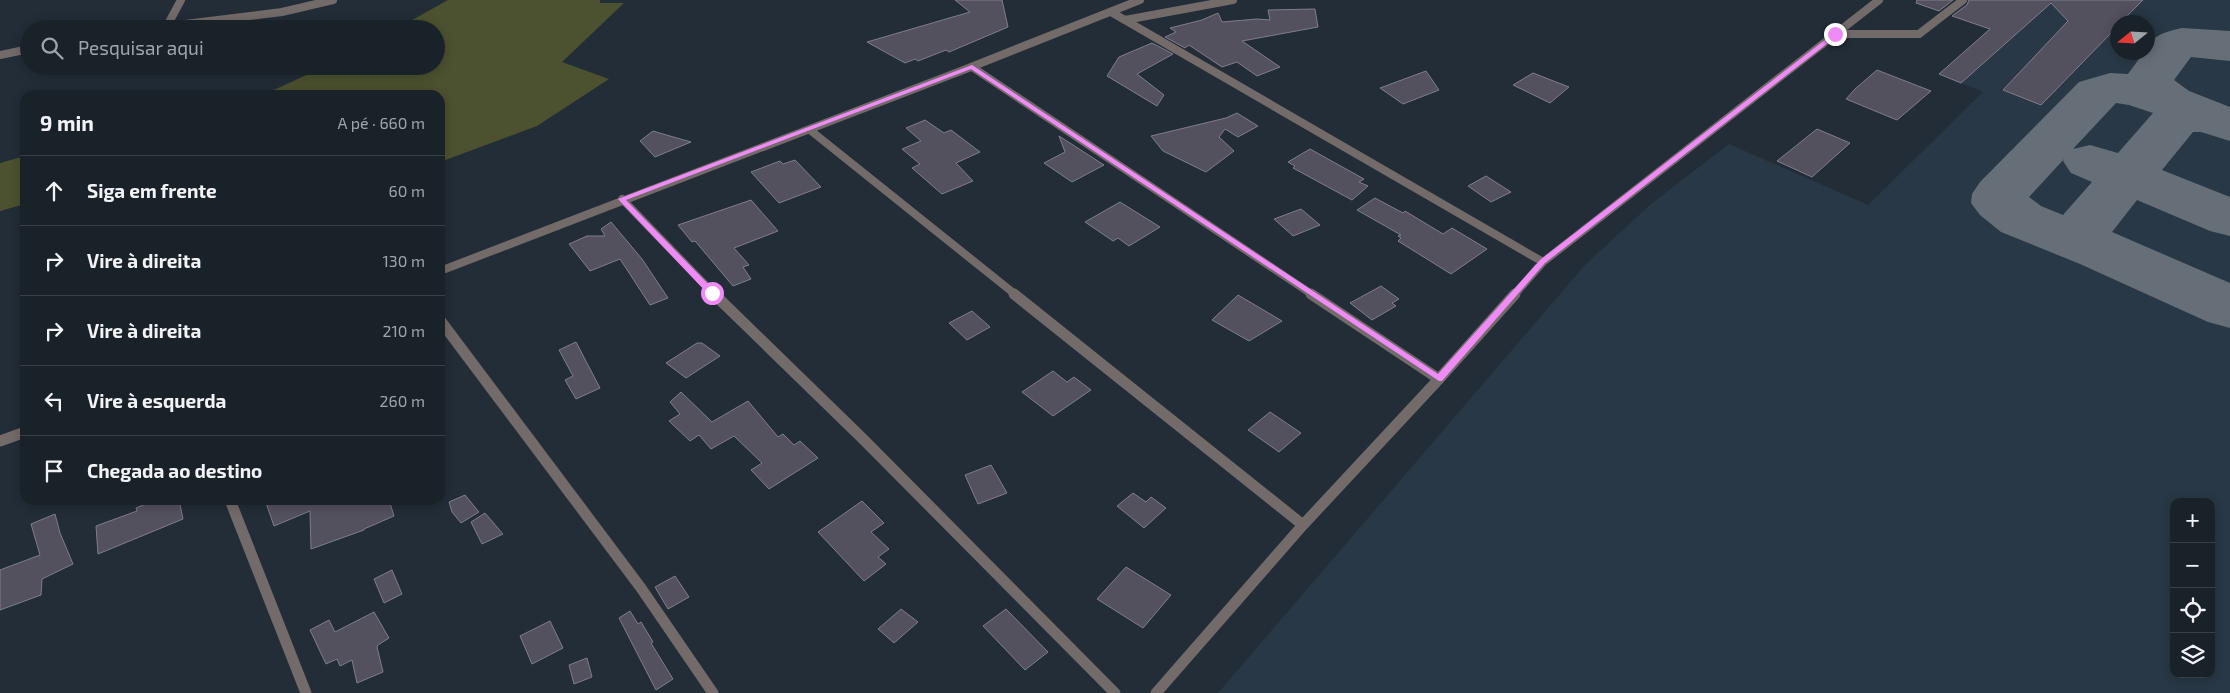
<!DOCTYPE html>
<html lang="pt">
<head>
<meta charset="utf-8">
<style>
  body { margin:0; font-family:"Exo 2",sans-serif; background:#272f35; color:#f1f3f6 }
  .controls { position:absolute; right:15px; bottom:15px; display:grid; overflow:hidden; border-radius:10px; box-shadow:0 2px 12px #0003 }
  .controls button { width:45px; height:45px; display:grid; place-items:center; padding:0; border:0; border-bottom:1px solid #383f46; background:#1a2229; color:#f1f3f6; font:25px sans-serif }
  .compass { position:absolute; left:2110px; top:15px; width:45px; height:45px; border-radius:50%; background:#1a2229; box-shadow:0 2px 12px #0003; rotate:252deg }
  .stop { position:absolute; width:15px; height:15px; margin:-11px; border:4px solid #ef8bf7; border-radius:50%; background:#fff }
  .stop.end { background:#ef8bf7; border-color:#fff; box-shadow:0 1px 5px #0008 }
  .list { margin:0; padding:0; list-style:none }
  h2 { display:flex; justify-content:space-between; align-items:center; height:65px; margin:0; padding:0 20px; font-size:21px }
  h2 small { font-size:16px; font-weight:400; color:#9fa4a8 }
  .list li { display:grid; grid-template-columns:32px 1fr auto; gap:15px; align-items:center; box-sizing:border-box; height:70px; padding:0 20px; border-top:1px solid #383f46 }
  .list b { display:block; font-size:19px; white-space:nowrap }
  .list em { font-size:16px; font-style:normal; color:#9fa4a8 }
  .icon { flex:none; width:28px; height:28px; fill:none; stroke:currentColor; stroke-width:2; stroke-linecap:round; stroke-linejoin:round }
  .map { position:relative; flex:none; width:2230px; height:693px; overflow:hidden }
  .search { position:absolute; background:#1a2229; box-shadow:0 2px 12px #0003; left:20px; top:20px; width:425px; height:55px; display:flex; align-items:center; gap:12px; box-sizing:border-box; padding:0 18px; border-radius:28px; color:#9fa4a8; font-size:19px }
  .panel { position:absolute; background:#1a2229; box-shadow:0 2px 12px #0003; left:20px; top:90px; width:425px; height:415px; border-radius:15px }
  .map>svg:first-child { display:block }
</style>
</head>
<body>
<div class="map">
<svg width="2230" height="693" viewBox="0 0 2230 693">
  <rect width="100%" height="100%" fill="#232d37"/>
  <!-- built -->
  <path fill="#283846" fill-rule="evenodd" d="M1970,0H2230V693H1218L1585,265L1651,204L1729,144L1868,205L1983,92L1939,74L1990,29L1952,15ZM2118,22H2148V52H2118ZM2174,502H2211V674H2174Z"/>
  <!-- green -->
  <path fill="#4c5130" d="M448,0H600V3H624L562,62L609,79L537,126L440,162V95H263L326,66H436V29H396Z
    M25,156V204L0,211V163Z"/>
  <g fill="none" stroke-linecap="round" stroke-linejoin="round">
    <!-- taxiway -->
    <path fill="#666f78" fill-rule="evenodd" d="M2182,28L2230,31V61L2191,57L2174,80L2189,91L2230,107V141L2201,132H2193L2162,170L2230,197V236L2210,231L2137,200L2112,232L2230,283V328L2208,322L2080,264L2001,232L1980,215L1971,203L1972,194L1980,182L2079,82L2110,73L2128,74L2144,52H2148C2148,35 2169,31 2182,28ZM2116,103L2129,105L2153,113L2118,153L2090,145L2073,149ZM2065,158L2063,161L2071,173L2092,182L2063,215L2041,206L2029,197Z"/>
  </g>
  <!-- building -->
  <path fill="#54515f" stroke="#807d8c" d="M955,0H1002L1008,27L949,52L946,50L918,61L915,59L905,63L867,42L970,12Z
    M1917,0H1953L1939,11L1916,3Z
    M1969,0H2143L2121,22H2118V26L2041,105L2003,90L2068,21L2051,3L1961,83L1939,74L1990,29L1952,16L1967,5Z
    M1315,9L1318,27L1242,41L1280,67L1257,76L1237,62L1222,67L1189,45L1185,48L1165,37L1176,32L1170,28L1202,20L1218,13L1222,22L1257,19L1270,20L1268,10Z
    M1152,43L1173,54L1137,74L1164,95L1157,106L1107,76L1119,57Z
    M1877,70L1931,91L1897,120L1846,99L1855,89Z
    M1426,71L1439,90L1403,104L1380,88Z
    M1533,73L1569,87L1550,103L1513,85Z
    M1237,113L1258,126L1238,137L1225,129L1219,137L1234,151L1206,172L1163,151L1151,136L1226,118Z
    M925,120L944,133L951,130L980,152L956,163L973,181L942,194L912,168L920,164L902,149L921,141L906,128Z
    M1817,129L1850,143L1812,177L1777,161Z
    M653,131L663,134L691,142L655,157L640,141Z
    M1059,136L1104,165L1072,182L1044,163L1065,152Z
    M1310,149L1364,179L1359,182L1368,186L1352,200L1293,168L1295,166L1288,162Z
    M795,160L821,187L779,203L751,172L780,161L783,164Z
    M1486,176L1511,192L1491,202L1468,186Z
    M1375,198L1403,213L1405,211L1443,234L1452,228L1487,249L1451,274L1398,241L1401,238L1398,236L1401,235L1357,210Z
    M751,200L778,231L734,248L749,265L743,267L751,279L733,286L695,241L692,242L678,225Z
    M1120,202L1160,227L1129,246L1118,238L1113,241L1085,222Z
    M1301,209L1320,225L1293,236L1274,219Z
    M611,222L642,259L668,298L650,305L620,259L590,271L569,244L587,236H605L601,229Z
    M1381,286L1399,299L1392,303L1396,306L1372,320L1350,303Z
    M1238,295L1282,321L1249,341L1212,320Z
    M972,311L990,327L967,340L949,323Z
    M576,342L600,388L576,399L565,380L573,376L559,350Z
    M697,343H702L720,356L686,378L666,363Z
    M1053,371L1067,382L1074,377L1091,390L1053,416L1022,392Z
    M681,392L712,422L748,401L778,437L783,434L794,445L800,441L818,458L769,489L751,470L762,463L734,436L711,449L699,435L690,441L669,421L680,414L670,402Z
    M1270,412L1301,433L1279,452L1248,430Z
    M991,465L1007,493L978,504L965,475Z
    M1133,493L1146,502L1151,497L1166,508L1144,528L1117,506Z
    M465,495L479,512L461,523L452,512L449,502Z
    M155,500H179L183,519L98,554L96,526L137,511L136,508Z
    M265,500H389L394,516L364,529V530L311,549L310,511L274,526Z
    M862,501L884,523L871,532L889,549L878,557L886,564L864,581L818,532Z
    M485,513L503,534L482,544L471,522Z
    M55,514L60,533L73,564L42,579L41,595L0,610V570L40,555L31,524Z
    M1126,567L1171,595L1143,628L1097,599Z
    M392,570L402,594L384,603L374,579Z
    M675,576L689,597L668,609L655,587Z
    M901,609L918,622L894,643L878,629Z
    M1006,609L1048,652L1025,670L983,626Z
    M630,611L638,624L641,622L653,642L651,643L673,679L656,690L619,618Z
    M374,612L389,638L378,645L377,647L383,672L357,683L352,660L340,666L337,659L326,664L310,630L329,620L335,632Z
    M550,621L563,648L532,664L520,636Z
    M587,658L592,677L574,684L569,665Z"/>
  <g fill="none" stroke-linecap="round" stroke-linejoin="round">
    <!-- minor-far1 -->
    <path stroke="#736b69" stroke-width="8" d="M1111,12L1543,262
      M1125,20L1233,0
      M167,26L181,0
      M144,29L282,12L333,0
      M1835,34H1919L1963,0
      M0,55L29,49
      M972,67L1313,295
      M810,130L1016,295
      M622,199L715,295
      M440,271L966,69L1140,0
      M1514,295L1543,262L1879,0"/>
    <!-- minor -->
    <path stroke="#736b69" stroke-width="11" d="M714,294L863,439L1115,693
      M1014,294L1303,525
      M1311,294L1439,379
      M440,320L641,588L713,693
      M0,441L25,432
      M230,500L306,693
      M1156,693L1303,525L1439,379L1515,294"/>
  </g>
  <!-- route -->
  <path fill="#ef8bf7" d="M1835,32L1837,36L1545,263L1442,381H1439L971,69L626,200L715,291V295H709L618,199L972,65L1438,374L1540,260Z"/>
</svg>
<div class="controls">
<button>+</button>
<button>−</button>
<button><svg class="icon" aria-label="locate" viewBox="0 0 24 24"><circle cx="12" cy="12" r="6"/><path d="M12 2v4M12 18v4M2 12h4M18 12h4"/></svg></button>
<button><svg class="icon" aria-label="layers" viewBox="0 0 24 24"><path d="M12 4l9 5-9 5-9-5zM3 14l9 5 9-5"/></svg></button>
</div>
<svg class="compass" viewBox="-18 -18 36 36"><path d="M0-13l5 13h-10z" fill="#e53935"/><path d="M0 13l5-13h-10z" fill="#9fa4a8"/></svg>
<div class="stop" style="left:712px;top:293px"></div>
<div class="stop end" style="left:1835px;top:34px"></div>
<div class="search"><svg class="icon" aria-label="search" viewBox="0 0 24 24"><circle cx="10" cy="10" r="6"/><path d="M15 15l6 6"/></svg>Pesquisar aqui</div>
<section class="panel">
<h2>9 min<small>A pé · 660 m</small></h2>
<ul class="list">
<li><svg class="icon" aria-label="ahead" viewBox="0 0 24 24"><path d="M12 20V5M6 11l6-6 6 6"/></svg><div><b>Siga em frente</b></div><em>60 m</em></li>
<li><svg class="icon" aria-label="right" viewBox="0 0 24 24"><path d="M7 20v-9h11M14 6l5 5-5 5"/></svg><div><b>Vire à direita</b></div><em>130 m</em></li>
<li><svg class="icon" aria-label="right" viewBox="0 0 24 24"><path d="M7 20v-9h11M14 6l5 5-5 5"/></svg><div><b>Vire à direita</b></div><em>210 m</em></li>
<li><svg class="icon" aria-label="left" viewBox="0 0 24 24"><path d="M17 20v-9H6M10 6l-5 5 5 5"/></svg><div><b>Vire à esquerda</b></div><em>260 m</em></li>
<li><svg class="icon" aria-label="arrive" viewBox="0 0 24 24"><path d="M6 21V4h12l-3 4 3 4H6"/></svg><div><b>Chegada ao destino</b></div></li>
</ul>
</section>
</div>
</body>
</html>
